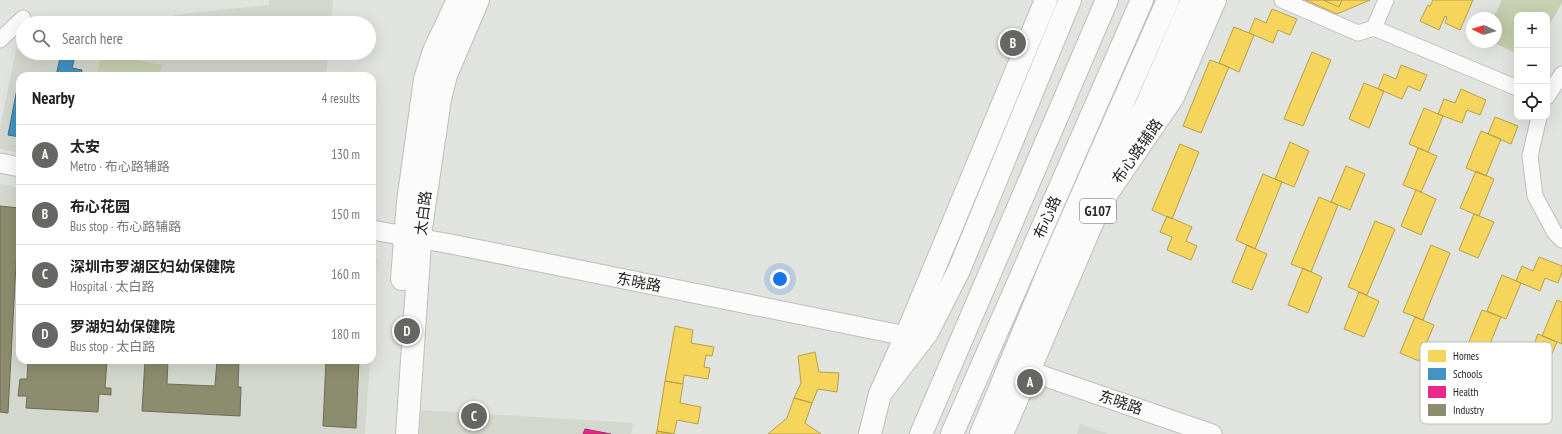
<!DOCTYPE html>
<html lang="en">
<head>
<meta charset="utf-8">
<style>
  body { margin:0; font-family:"PT Sans Narrow","Noto Sans SC",sans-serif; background:#f2f2f2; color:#222 }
  .controls { position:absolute; right:12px; top:12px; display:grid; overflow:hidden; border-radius:8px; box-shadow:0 4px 16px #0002 }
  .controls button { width:36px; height:36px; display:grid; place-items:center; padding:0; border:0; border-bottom:1px solid #e0e0e0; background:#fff; color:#222; font:20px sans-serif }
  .compass { position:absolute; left:1466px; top:12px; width:36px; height:36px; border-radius:50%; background:#fff; box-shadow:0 4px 16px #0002; rotate:274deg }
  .you { position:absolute; left:780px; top:279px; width:14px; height:14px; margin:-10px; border:3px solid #fff; border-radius:50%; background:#1a73e8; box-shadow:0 0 0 6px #1a73e833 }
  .badge { display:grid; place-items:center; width:26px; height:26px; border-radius:50%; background:#666764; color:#fff; font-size:13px; font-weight:700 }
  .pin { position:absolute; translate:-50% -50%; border:2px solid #fff; box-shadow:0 1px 4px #0006 }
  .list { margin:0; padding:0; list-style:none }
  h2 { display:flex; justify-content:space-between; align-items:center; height:52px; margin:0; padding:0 16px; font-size:17px }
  h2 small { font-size:13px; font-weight:400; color:#767676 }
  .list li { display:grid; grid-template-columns:26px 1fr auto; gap:12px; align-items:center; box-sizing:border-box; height:60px; padding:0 16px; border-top:1px solid #e0e0e0 }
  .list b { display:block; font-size:15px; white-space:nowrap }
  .list p { margin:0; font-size:13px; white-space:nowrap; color:#767676 }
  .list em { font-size:13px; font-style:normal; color:#767676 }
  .icon { flex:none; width:22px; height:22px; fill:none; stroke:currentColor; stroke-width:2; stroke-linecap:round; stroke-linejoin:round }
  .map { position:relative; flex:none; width:1562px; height:434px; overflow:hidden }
  .search { position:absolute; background:#fff; box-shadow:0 4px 16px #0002; left:16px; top:16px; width:360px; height:44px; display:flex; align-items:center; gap:10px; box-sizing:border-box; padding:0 14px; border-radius:22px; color:#767676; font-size:15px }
  .panel { position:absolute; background:#fff; box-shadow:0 4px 16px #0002; left:16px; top:72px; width:360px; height:292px; border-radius:12px }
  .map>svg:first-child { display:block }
</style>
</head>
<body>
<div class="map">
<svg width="1562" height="434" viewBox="0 0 1562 434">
  <rect width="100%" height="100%" fill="#e1e3de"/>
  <!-- built -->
  <path fill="#d4d7cd" d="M269,0H333L331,23H171L174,15L269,5Z
    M23,45V53H328L326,76H20V153L0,149V128L16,50Z
    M0,184L20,188V360H370L365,434H0Z
    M372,258L377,259L372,334Z
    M421,410L633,423L631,434H419Z
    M1080,424L1108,434H1077Z"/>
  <!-- green -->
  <path fill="#c7d0b0" d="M1502,0H1562V3L1547,29V15H1517V54L1493,42H1496V18H1493Z
    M101,53L162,65L159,76H97Z"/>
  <!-- homes -->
  <path fill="#f6d55c" stroke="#b7a04b" d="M1305,0H1370L1337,14Z
    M1323,0H1342L1339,7Z
    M1433,0H1473L1460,30L1445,23L1447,17L1445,16L1439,30L1420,21L1428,5L1430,6Z
    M1272,9L1297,19L1290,35L1278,30L1273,43L1249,33L1255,18L1266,23Z
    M1234,27L1254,35L1239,72L1219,63Z
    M1312,52L1331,60L1303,126L1284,119Z
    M1210,60L1229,67L1201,133L1183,126Z
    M1401,65L1427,75L1420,91L1408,86L1402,99L1378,89L1384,74L1396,79Z
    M1364,83L1384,91L1369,128L1349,119Z
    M1461,89L1486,100L1480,115L1467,110L1462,123L1438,114L1444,99L1455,103Z
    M1424,108L1443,116L1428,152L1409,144Z
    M1495,117L1518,126L1511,144L1488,134Z
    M1481,131L1501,139L1486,176L1466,168Z
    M1290,142L1309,151L1294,187L1275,179Z
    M1180,144L1199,152L1172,219L1152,210Z
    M1418,148L1437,156L1421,192L1403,185Z
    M1346,166L1365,174L1350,210L1331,202Z
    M1476,171L1494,179L1479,216L1460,208Z
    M1263,174L1282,182L1255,249L1236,240Z
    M1416,190L1436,199L1421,235L1401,226Z
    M1319,197L1338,205L1311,272L1291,264Z
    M1474,214L1494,222L1478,258L1459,250Z
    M1167,216L1192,227L1186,241L1197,246L1191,260L1167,250L1172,237L1160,232Z
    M1375,221L1395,229L1367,295L1348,287Z
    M1247,245L1267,254L1252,290L1232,282Z
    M1431,245L1450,253L1423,320L1403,312Z
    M1539,257L1562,266V272L1558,283L1545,278L1540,291L1516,281L1522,266L1533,271Z
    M1303,268L1322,277L1308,313L1288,305Z
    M1502,275L1521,283L1506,319L1487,311Z
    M1359,292L1379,301L1364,337L1344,329Z
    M1557,300L1562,302V344L1542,336Z
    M1482,310L1501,317L1474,383L1455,376Z
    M1415,317L1434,325L1419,361L1400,353Z
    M675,326L693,330L691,343L714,347L712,356L706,355L704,367L710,368L708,379L684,375L683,384L665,381Z
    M1538,334L1557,342L1529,408L1511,401Z
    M815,352L819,372L839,373L837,392L818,389L812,403L794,398L801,383L798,356Z
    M665,381L683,384L680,403L701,407L698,424L677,420L674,434L657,431Z
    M794,398L812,403L805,423L821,434H768L787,418Z
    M657,431L674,434H656Z"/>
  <!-- schools -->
  <path fill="#4393c3" stroke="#3a7293" d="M61,53H76L72,68L82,70L81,76H56Z
    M18,84L20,85V137L8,135Z"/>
  <!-- health -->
  <path fill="#e7298a" stroke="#ac286b" d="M585,429L611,434H583Z"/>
  <!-- industry -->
  <path fill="#8c8c6e" stroke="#6d6d57" d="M0,206L19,208L8,413L0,412Z
    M28,360H107L105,388H111V395L99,394L98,412L26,408L27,396H18L20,379H27Z
    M145,360H168L167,384L215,386L217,360H239L238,387H241L240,416L142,411Z
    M326,360H359L356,428L323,426Z"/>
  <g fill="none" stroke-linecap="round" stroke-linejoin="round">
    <!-- minor casing -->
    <g stroke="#bebfbc" stroke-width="17">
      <path id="minor" d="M1282,0L1358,33L1374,28L1517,88
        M1374,28L1386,0
        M0,40L23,18
        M1547,97L1562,74
        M1539,117L1530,156L1535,196L1555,233L1562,240"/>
    </g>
    <!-- tertiary casing -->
    <g stroke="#bebfbc" stroke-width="21">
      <path id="tertiary" d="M0,163L20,167
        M372,230L451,244L906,336
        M1029,371L1212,434"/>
    </g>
    <!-- secondary casing -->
    <g stroke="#bebfbc" stroke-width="24">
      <path id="secondary" d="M402,279L408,202L425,79L434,51L458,0
        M407,434L421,228L440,99L446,75L478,0"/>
    </g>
    <!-- trunk casing -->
    <g stroke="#bebfbc" stroke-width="24">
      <path id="trunk" d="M870,434L880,394L906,336L1046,0
        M921,434L1107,0
        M952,434L1142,0
        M981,434L1052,263L1168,0
        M1002,434L1093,221L1108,192L1173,97L1215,0"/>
    </g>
    <!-- motorway casing -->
    <g stroke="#bebfbc" stroke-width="24">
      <path id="motorway" d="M1069,225L1100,172L1135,125L1146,106L1192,0
        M880,394L927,333L959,270L1070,0"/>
    </g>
    <!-- minor -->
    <use href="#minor" stroke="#fafbfa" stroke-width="15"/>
    <!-- tertiary -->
    <use href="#tertiary" stroke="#fafbfa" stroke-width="19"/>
    <!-- secondary -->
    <use href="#secondary" stroke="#fafbfa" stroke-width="22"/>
    <!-- trunk -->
    <use href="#trunk" stroke="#fafbfa" stroke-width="22"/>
    <!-- motorway -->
    <use href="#motorway" stroke="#fafbfa" stroke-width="22"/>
  </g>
  <g text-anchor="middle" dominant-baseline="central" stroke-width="4" stroke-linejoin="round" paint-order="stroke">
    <!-- shield labels -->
    <rect fill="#fff" stroke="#666664" stroke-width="1" x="1080" y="199" width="36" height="24" rx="3"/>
    <g font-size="14" font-weight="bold" fill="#242422">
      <text x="1098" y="211">G107</text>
    </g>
    <!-- street labels -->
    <g font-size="15" fill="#242422" stroke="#fff">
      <text transform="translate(1137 151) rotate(-55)">布心路辅路</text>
      <text transform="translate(423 213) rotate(-83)">太白路</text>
      <text transform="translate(1047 217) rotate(-66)">布心路</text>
      <text transform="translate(639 282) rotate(11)">东晓路</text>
      <text transform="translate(1121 402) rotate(19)">东晓路</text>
    </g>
  </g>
  <!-- legend -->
  <rect x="1420" y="342" width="132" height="82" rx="6" fill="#fff" stroke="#bdbdbd" stroke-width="1"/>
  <rect x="1428" y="350" width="18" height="12" fill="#f6d55c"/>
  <rect x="1428" y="368" width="18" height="12" fill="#4393c3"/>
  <rect x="1428" y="386" width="18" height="12" fill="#e7298a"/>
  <rect x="1428" y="404" width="18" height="12" fill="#8c8c6e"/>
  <g font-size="11" fill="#242422">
    <text x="1453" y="360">Homes</text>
    <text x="1453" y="378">Schools</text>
    <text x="1453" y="396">Health</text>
    <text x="1453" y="414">Industry</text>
  </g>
</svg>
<div class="controls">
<button>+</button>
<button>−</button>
<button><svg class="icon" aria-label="locate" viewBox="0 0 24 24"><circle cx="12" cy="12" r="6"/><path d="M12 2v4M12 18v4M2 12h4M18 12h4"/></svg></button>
</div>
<svg class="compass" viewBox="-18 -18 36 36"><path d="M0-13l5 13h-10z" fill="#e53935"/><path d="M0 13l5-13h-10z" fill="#767676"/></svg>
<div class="you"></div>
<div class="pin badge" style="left:1030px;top:382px">A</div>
<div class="pin badge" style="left:1013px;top:43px">B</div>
<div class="pin badge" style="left:474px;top:416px">C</div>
<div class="pin badge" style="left:407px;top:331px">D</div>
<div class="search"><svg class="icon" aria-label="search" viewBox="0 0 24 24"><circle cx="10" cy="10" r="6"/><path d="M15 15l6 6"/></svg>Search here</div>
<section class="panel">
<h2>Nearby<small>4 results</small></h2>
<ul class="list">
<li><span class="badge">A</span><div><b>太安</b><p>Metro · 布心路辅路</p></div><em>130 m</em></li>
<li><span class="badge">B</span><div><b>布心花园</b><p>Bus stop · 布心路辅路</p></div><em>150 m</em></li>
<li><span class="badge">C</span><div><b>深圳市罗湖区妇幼保健院</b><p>Hospital · 太白路</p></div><em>160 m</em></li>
<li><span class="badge">D</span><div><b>罗湖妇幼保健院</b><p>Bus stop · 太白路</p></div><em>180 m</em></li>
</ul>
</section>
</div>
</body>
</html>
